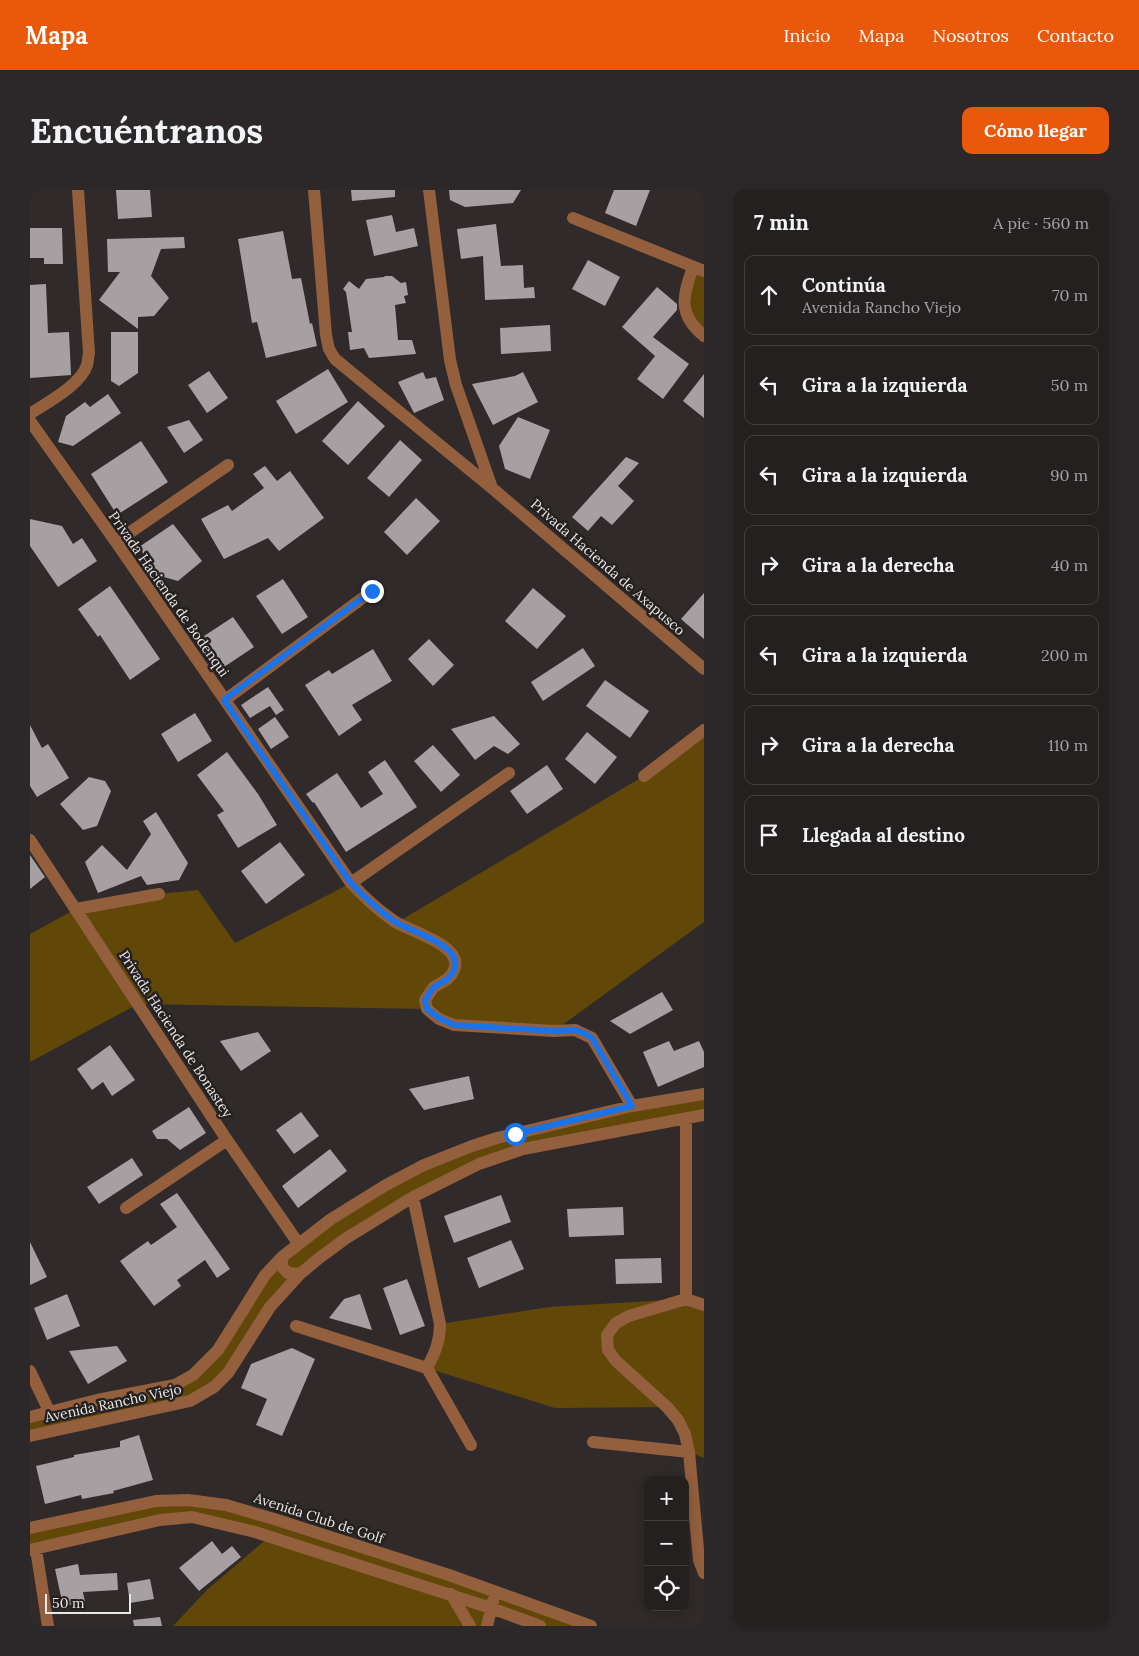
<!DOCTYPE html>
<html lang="es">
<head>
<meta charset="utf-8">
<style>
  body { margin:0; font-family:Lora,serif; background:#2c2829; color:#f1f3f6 }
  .controls { position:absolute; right:15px; bottom:15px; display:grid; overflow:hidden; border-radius:10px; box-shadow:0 2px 12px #0003 }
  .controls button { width:45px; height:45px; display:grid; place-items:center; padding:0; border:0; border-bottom:1px solid #413e3e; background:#242020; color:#f1f3f6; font:25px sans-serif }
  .scale { position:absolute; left:15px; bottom:12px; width:86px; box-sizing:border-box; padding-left:5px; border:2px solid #eae7e7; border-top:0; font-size:14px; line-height:18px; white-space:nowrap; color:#eae7e7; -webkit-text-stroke:4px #262121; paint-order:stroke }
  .stop { position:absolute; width:15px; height:15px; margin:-11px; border:4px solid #1a73e8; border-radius:50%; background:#fff }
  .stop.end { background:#1a73e8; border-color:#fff; box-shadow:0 1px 5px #0008 }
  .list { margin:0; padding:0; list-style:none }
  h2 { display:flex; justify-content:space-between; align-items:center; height:65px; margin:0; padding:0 20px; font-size:21px }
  h2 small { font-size:16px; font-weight:400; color:#a3a3a5 }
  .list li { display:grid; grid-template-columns:32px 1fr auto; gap:15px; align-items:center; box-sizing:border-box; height:80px; margin:0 10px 10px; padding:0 10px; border:1px solid #413e3e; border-radius:10px }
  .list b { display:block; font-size:19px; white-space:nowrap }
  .list p { margin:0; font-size:16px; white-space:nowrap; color:#a3a3a5 }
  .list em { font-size:16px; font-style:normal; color:#a3a3a5 }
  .icon { flex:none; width:28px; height:28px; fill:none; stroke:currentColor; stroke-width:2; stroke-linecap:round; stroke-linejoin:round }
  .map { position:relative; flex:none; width:674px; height:1436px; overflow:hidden; border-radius:10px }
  header { display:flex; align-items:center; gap:30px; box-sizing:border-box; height:70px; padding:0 25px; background:#ea580c; color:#fff }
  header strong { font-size:24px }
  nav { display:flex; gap:28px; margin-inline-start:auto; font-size:18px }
  .intro { display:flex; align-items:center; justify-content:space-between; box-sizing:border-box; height:120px; padding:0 30px }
  h1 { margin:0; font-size:35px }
  .button { padding:12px 22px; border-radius:10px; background:#ea580c; color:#fff; font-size:18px; font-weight:700 }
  main { display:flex; gap:30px; padding:0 30px }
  aside { flex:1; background:#242020; border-radius:10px; box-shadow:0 2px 12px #0003 }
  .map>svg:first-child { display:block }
</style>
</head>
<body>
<header>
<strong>Mapa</strong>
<nav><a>Inicio</a><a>Mapa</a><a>Nosotros</a><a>Contacto</a></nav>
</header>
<div class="intro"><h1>Encuéntranos</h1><a class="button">Cómo llegar</a></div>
<main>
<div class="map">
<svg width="674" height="1436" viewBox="0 0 674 1436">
  <rect width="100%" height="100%" fill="#302b2a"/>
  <!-- green -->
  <path fill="#624808" d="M663,77L674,81V146L659,132Z
    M674,540V732L524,841L424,835L397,819L108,814L0,872V744L46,719L129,704L168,700L205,753L321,693L366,733L614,586Z
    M674,904V925L493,959L383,1007L270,1084L198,1183L160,1211L0,1249V1227L163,1185L235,1085L301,1029L442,956Z
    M656,1109L674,1115V1268L659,1262L637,1217L525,1218L397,1178L410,1134L519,1117Z
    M126,1311L196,1315L561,1436H510L462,1418L457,1436H143L177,1400L239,1347L162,1327L0,1360V1338Z"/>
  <!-- building -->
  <path fill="#a6a0a2" d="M86,0H120L122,27L88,29Z
    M321,0H365V7L322,11Z
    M419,0H491L483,13L435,17L420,10Z
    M584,0H620L606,36L575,23Z
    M362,25L366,42L384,38L388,56L344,66L336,30Z
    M466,34L471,76L493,75L494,98L504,97L505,108L455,110L453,66L431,69L427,39Z
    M0,38H32L33,74H14V68H0Z
    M253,41L262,89L271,88L280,134L282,133L287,156L236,168L227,132L222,133L208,49Z
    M154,47L155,58L131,59L121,86L139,108L124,126L108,127V139L69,110L90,82H78L77,49Z
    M558,70L590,87L575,116L542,99Z
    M355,86H362L371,93L376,92L378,105L374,106L376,113L365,115L368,150H382L386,164L339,168L334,158L320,160L318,142H322L316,102L313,99L319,91L329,99L336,89L354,87Z
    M16,94L18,143L39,142L41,185L0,188V95Z
    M627,97L647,114V120L623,147L659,174L633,209L607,189L625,166L592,137Z
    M520,135L521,161L471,164L470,138Z
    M81,142H108V183L89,196L81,191Z
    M298,179L318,212L266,244L246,211Z
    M179,181L198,208L177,223L158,195Z
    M393,182L396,189L406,187L414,210L384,223L368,192Z
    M493,182L508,212L463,235L442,194L485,186Z
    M674,184V228L653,211Z
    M78,204L91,223L43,256L28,252L36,226L55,212L60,217Z
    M328,211L355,236L318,275L292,251Z
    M488,227L520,240L500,289L475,279L469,256Z
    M159,230L173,250L154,263L137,237Z
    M370,250L392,270L359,307L337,288Z
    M111,251L138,292L87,325L61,284Z
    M596,267L609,273L588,296L604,311L582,335L571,326L558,341L542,327Z
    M235,276L247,291L260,281L294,328L249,361L238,348L194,369L171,329L198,315L202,321L234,298L223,284Z
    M386,308L410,331L377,365L354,342Z
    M0,329L32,336L43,354L52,348L67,371L28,397L0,356Z
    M143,334L172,371L148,391L127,385L109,357Z
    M253,389L278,427L252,444L226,406Z
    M80,396L130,469L100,490L70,445L68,447L48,419Z
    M503,398L536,426L507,459L475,431Z
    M674,403V449L651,429Z
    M203,427L224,457L194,477L174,446Z
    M399,449L424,475L403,496L378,469Z
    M553,458L565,476L513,511L501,492Z
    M343,459L362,491L322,515L332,530L309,546L275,495L299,480L302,484Z
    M575,490L619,521L600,548L556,516Z
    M238,497L254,520L246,525L240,516L220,528L211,515Z
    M165,523L182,551L148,572L131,544Z
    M464,526L490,554L478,564L464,556L445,570L421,539Z
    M245,527L259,547L241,559L228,539Z
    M0,535L12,558L18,554L39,588L7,607L0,596Z
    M557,542L587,567L565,594L535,569Z
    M403,555L430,585L411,602L384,571Z
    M197,562L228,604L247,635L208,658L187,625L194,621L167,585Z
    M355,570L387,617L316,662L284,612L283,613L276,604L307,583L331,618L353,604L338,582Z
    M517,575L533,599L497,624L480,601Z
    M59,587L75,591L81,601L67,636L53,640L30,614Z
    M126,622L158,673L149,690L117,695L111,686L68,703L55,672L72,655L97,680L121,644L113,631Z
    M250,652L275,685L236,714L211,681Z
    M0,665L15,687L0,699Z
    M632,802L643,820L600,844L580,831Z
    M228,842L241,861L211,881L190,851Z
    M639,851L644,861L669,851L674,862V877L628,897L613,862Z
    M80,855L105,890L82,906L73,892L62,900L47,879Z
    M439,886L444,909L394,920L379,899Z
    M159,917L176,943L150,960L137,949H127L122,941Z
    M271,922L289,946L264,964L246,940Z
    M300,959L317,981L268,1018L252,996Z
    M102,968L113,985L69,1014L57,997Z
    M147,1003L200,1079L187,1088L175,1070L147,1090L151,1096L124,1116L90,1071L118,1051L121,1055L147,1037L130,1014Z
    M471,1005L481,1032L424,1053L414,1026Z
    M593,1017L594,1045L539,1047L537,1019Z
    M481,1050L494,1079L449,1098L437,1068Z
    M0,1052L17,1087L0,1095Z
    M631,1068L632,1093L586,1094L585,1069Z
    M377,1089L395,1136L370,1145L353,1098Z
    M37,1104L50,1136L17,1150L4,1118Z
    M330,1104L342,1140L299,1128L314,1109Z
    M87,1156L97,1171L58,1194L39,1161Z
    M262,1158L285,1169L252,1246L226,1235L237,1209L211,1198L221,1174Z
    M109,1245L123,1290L83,1301L84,1303L52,1309L51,1305L15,1314L6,1276L44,1267V1265L90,1257V1251Z
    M182,1351L192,1364L202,1356L211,1367L169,1401L149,1378Z
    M48,1374L50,1385L87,1383L88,1400L53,1402L55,1412L33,1416L25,1379Z
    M120,1389L124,1409L100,1413L97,1393Z
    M130,1427L132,1436H104L103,1430Z"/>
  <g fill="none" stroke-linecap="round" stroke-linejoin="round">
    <!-- minor -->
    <path stroke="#935f3d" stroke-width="12" d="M284,0L296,145L299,159L305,169L462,298L674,479
      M399,0L420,170L426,195L462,298
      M543,28L674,81
      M663,77C653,106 647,124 674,146
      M0,224C16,213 51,195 57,175C58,172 58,167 59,163L48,0
      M0,231L86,352L321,693C334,707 348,720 364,731C378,741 435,755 424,780C420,790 412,792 404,797C401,800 398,806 395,810L397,819L409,829L424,835L524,841L545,840L562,848L602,916
      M86,352L198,275
      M195,510L342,401
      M614,586L674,540
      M0,650L197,950L268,1053
      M321,693L479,583
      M46,719L129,704
      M383,1007L410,1134C410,1151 405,1163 397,1178
      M96,1018L197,950
      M252,1067V1077L258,1083L270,1084
      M656,1109L599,1126L586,1133L577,1145L578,1160L586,1171L637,1217L648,1230L655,1244L659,1262L669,1370L674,1383
      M656,1109V929
      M656,1109L674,1115
      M266,1136L397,1178
      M397,1178L441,1255
      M0,1181L20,1223
      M0,1227L67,1210L145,1195L163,1185L188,1160L235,1085L252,1067L301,1029L356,995L394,975L442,956L467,948L602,916L674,904
      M0,1246L160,1211L184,1197L198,1183L240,1117L270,1084L288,1069L315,1049L383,1007L449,974L493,959L674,925
      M563,1252L659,1262
      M0,1338L126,1311L158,1310L196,1315L244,1329L419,1385L561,1436
      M6,1359L18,1436
      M0,1360L130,1330L162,1327L225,1342L461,1418L510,1436
      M421,1404L440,1436
      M457,1436L463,1411"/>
  </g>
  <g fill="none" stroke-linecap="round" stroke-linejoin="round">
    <!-- route -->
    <path stroke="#1a73e8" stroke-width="6" d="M342,401L194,510L321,693C334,707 348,720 364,731C378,741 435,755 424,780C420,790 412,792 404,797C401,800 398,806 395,810L397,819L409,828L424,835L524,841L545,840L554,843L562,848L602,916L485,944"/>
  </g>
  <g text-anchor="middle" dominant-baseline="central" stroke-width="5" stroke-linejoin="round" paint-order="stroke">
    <!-- street labels -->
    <g font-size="14" fill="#eae7e7" stroke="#262121">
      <text transform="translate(578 377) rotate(41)">Privada Hacienda de Axapusco</text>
      <text transform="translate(139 404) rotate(55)">Privada Hacienda de Bodenqui</text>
      <text transform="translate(146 844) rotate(57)">Privada Hacienda de Bonastey</text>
      <text transform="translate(83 1213) rotate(-12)">Avenida Rancho Viejo</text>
      <text transform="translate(289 1328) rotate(18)">Avenida Club de Golf</text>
    </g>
  </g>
</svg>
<div class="controls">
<button>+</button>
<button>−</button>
<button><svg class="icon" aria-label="locate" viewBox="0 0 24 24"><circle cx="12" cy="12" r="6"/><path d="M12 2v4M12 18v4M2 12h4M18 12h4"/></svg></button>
</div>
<div class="scale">50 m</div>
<div class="stop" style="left:485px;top:944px"></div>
<div class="stop end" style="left:342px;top:401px"></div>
</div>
<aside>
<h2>7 min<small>A pie · 560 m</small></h2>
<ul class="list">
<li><svg class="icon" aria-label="ahead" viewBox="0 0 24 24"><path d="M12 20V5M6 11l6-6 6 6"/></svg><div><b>Continúa</b><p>Avenida Rancho Viejo</p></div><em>70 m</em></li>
<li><svg class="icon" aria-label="left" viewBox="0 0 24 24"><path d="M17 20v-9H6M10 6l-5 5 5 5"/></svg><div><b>Gira a la izquierda</b></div><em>50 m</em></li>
<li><svg class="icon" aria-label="left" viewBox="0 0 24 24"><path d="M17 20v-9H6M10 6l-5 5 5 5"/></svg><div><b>Gira a la izquierda</b></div><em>90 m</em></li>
<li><svg class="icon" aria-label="right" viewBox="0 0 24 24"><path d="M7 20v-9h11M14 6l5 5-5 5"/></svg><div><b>Gira a la derecha</b></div><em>40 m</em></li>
<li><svg class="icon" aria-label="left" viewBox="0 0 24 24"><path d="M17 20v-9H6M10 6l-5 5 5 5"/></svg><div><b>Gira a la izquierda</b></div><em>200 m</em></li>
<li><svg class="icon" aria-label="right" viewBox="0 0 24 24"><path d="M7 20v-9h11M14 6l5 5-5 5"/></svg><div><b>Gira a la derecha</b></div><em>110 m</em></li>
<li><svg class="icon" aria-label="arrive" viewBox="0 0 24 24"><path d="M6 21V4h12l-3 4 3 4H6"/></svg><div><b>Llegada al destino</b></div></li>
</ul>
</aside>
</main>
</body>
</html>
